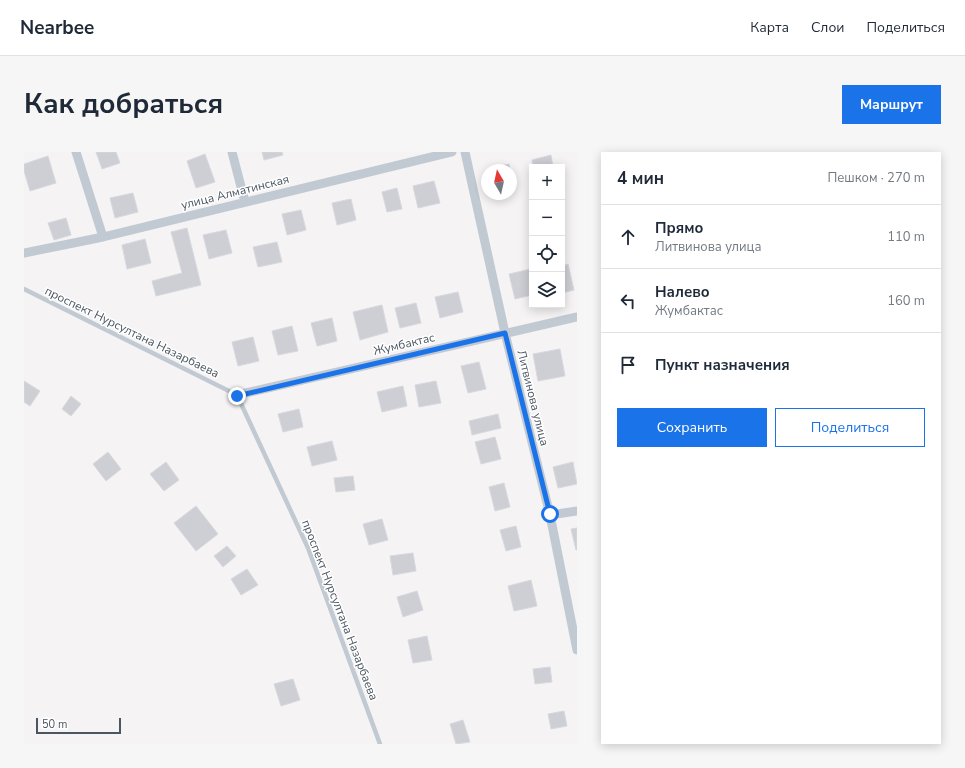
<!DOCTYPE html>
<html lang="ru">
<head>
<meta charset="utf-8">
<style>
  body { margin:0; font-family:"Nunito Sans",sans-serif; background:#f6f6f7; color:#1f2937 }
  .controls { position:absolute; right:12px; top:12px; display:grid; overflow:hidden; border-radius:0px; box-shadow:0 2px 10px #0003 }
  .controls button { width:36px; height:36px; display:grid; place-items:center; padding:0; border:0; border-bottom:1px solid #e0e1e3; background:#fff; color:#1f2937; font:20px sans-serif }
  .compass { position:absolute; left:457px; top:12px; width:36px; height:36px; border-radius:50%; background:#fff; box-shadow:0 2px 10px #0003; rotate:351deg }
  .scale { position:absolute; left:12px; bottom:10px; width:85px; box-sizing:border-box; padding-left:4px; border:2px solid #4a5661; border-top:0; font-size:11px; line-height:14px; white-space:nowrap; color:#4a5661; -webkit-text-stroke:3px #fff; paint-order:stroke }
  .stop { position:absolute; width:12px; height:12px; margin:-9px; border:3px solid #1a73e8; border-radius:50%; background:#fff }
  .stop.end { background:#1a73e8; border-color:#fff; box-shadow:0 1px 4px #0008 }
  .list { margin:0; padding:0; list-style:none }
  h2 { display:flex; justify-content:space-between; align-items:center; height:52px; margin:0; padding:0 16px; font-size:17px }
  h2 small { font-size:13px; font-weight:400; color:#747a83 }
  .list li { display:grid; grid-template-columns:26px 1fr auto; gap:12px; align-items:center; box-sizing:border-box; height:64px; padding:0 16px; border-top:1px solid #e0e1e3 }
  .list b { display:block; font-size:15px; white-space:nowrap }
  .list p { margin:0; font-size:13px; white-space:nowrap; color:#747a83 }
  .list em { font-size:13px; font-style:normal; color:#747a83 }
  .actions { display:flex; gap:8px; padding:12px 16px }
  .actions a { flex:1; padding:9px 0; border:1px solid #1a73e8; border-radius:0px; text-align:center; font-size:14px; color:#1a73e8 }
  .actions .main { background:#1a73e8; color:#fff }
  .icon { flex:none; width:22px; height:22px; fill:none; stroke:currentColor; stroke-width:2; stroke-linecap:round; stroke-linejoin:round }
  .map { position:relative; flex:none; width:553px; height:592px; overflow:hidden; border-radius:0px }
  header { display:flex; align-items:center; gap:24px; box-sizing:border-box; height:56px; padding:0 20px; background:#fff; border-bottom:1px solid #e0e1e3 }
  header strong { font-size:19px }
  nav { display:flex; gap:22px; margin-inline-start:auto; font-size:14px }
  .intro { display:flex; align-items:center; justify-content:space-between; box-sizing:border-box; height:96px; padding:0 24px }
  h1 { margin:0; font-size:28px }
  .button { padding:10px 18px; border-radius:0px; background:#1a73e8; color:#fff; font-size:14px; font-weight:700 }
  main { display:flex; gap:24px; padding:0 24px }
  aside { flex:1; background:#fff; border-radius:0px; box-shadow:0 2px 10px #0003 }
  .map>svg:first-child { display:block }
</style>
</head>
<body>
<header>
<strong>Nearbee</strong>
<nav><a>Карта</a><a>Слои</a><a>Поделиться</a></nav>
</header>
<div class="intro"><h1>Как добраться</h1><a class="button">Маршрут</a></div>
<main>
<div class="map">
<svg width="553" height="592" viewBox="0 0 553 592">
  <rect width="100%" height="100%" fill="#f5f3f3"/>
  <!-- building -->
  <path fill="#cdcfd5" stroke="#d7d9de" d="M72,0H92L96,11L78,17Z
    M238,0H258L259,3L240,8Z
    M181,2L191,30L172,36L163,9Z
    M527,3L529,15H509L508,8Z
    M24,4L32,31L6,39L0,19V12Z
    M485,12L486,18H465V17Z
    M410,29L416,51L394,56L389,34Z
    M373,36L378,57L363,60L358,40Z
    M109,41L114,60L91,66L86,46Z
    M327,47L332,68L313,73L308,51Z
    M277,58L282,78L263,83L258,62Z
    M42,66L47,83L30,88L24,71Z
    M163,76L177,133L132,144L128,129L158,121L147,80Z
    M202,78L208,101L185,107L179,83Z
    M121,87L127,111L103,117L98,93Z
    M253,90L258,110L234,115L229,95Z
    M544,112L550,138L538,141V114Z
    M507,117L508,143L491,147L485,122Z
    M434,140L439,160L416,166L411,145Z
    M392,151L397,171L376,176L371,156Z
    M358,153L364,180L336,188L329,160Z
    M308,166L313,189L293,194L287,171Z
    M268,174L274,199L254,203L248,179Z
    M229,185L235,209L214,214L208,190Z
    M536,197L541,224L514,229L509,202Z
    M455,210L462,237L444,241L437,214Z
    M0,229L16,239L6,254L0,250Z
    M412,229L417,251L395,255L391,233Z
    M379,234L383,254L358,260L353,240Z
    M47,244L57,252L47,264L38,257Z
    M275,257L279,275L259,280L254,262Z
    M474,262L477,276L448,283L445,269Z
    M471,285L477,307L457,312L451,290Z
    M308,289L313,308L288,314L283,295Z
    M84,300L97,317L82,329L69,312Z
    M142,310L155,328L140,339L126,322Z
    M549,310L553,332L534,336L529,315Z
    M329,324L331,338L312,340L310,326Z
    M480,331L486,355L471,359L465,335Z
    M172,354L194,382L172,399L150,371Z
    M358,367L364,388L345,393L339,372Z
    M492,374L497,395L482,399L476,378Z
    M553,376V398H552L547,377Z
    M203,394L212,404L199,415L190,404Z
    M389,401L392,419L369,423L366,404Z
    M223,417L234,433L217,443L207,427Z
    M507,428L513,454L490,459L484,434Z
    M393,439L399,458L379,465L373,445Z
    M403,484L408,508L389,511L384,488Z
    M526,515L528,530L511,532L509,517Z
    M269,527L276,548L257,554L250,532Z
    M540,559L543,574L527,577L524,562Z
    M439,568L446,590L432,592L426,572Z"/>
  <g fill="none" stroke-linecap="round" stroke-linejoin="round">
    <!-- lane -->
    <path stroke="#c1cad2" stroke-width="4.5" d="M0,137L213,243L284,396L356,592"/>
    <!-- street -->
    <path stroke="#c1cad2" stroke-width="9" d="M52,0L79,85
      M208,0L221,50
      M441,0L481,181L526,363L553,498
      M0,101L79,85L428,0
      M213,243L553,165
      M526,363L553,359"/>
  </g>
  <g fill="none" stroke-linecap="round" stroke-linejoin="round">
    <!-- route -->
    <path stroke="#1a73e8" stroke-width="5" d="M213,244L481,181L526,362"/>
  </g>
  <g text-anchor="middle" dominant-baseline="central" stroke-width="3" stroke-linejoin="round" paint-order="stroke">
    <!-- street labels -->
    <g font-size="12" fill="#4a5661" stroke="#fff">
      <text transform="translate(211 40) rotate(-14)">улица Алматинская</text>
      <text transform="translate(108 180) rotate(26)">проспект Нурсултана Назарбаева</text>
      <text transform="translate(380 192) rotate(-13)">Жумбактас</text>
      <text transform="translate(509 246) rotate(76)">Литвинова улица</text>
      <text transform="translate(316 458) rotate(69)">проспект Нурсултана Назарбаева</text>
    </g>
  </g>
</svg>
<div class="controls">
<button>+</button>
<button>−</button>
<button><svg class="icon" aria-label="locate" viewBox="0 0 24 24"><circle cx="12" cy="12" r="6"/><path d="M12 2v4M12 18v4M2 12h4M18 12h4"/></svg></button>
<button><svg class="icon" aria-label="layers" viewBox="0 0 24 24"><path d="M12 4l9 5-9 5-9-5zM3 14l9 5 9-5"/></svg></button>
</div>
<svg class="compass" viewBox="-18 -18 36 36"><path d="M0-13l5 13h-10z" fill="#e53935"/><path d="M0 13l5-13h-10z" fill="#747a83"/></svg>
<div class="scale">50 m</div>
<div class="stop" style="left:526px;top:362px"></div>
<div class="stop end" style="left:213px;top:244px"></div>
</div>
<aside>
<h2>4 мин<small>Пешком · 270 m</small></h2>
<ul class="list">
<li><svg class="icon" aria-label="ahead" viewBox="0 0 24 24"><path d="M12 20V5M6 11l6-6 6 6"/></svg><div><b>Прямо</b><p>Литвинова улица</p></div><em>110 m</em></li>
<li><svg class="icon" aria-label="left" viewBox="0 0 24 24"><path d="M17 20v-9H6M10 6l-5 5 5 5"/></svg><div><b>Налево</b><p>Жумбактас</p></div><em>160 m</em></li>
<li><svg class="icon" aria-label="arrive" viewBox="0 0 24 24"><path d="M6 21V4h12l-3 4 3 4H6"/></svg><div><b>Пункт назначения</b></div></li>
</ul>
<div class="actions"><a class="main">Сохранить</a><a>Поделиться</a></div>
</aside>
</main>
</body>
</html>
